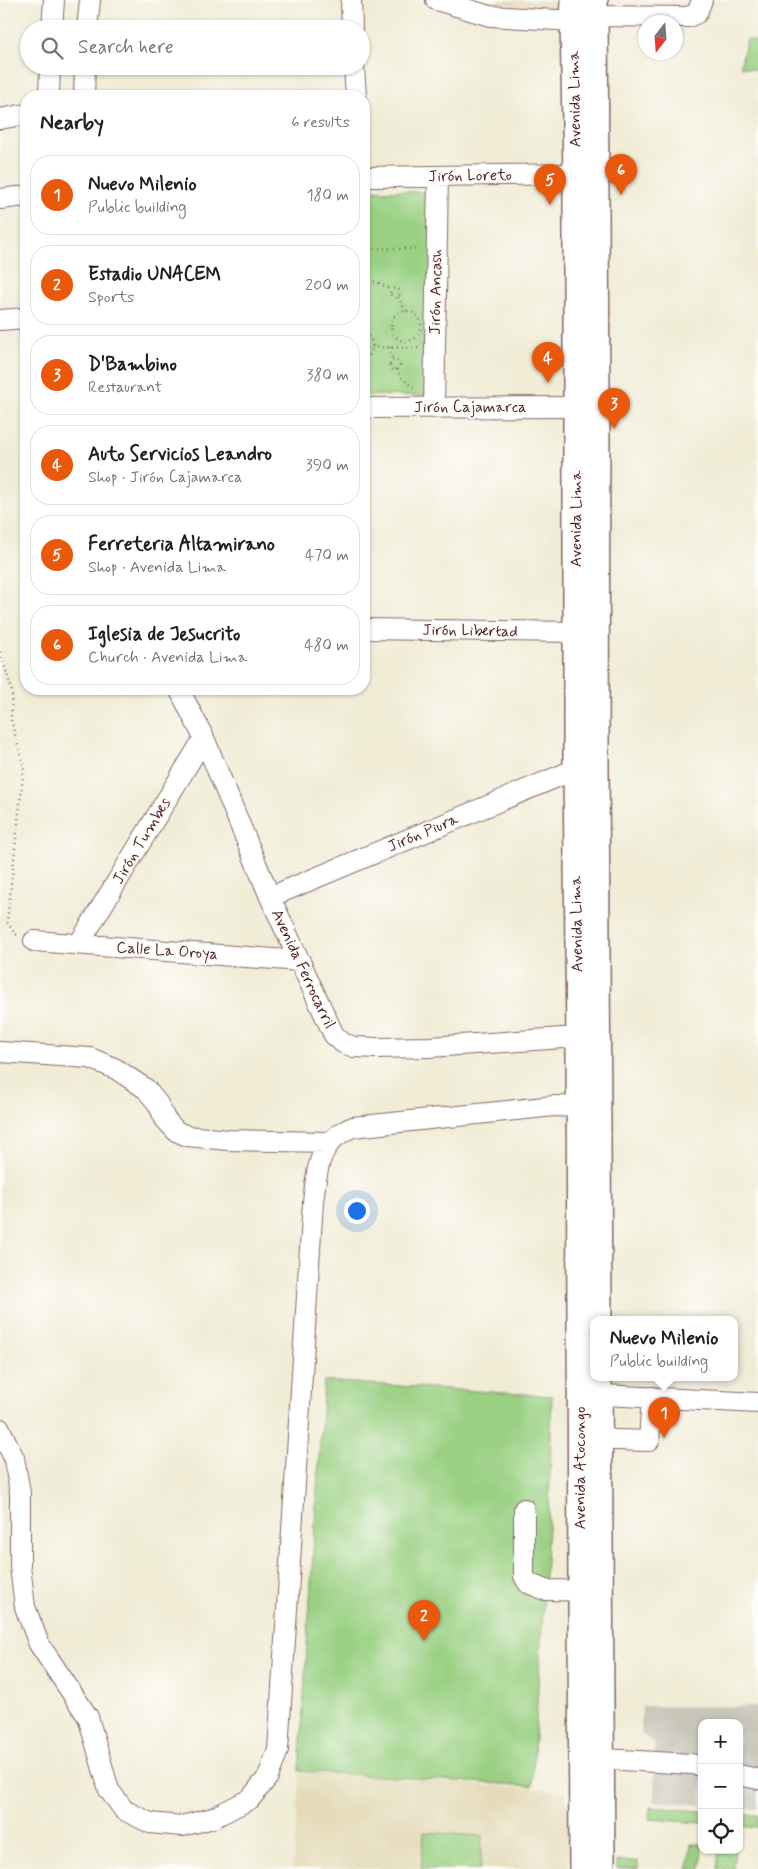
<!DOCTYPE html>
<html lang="en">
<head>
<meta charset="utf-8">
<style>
  body { margin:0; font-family:Mynerve,sans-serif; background:#f6f6f6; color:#202124 }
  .controls { position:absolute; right:15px; bottom:15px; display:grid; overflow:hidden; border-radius:10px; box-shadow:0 1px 4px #0004 }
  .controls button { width:45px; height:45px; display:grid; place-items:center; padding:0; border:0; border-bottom:1px solid #e0e0e0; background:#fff; color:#202124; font:25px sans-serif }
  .compass { position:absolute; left:638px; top:15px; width:45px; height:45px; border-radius:50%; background:#fff; box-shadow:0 1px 4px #0004; rotate:197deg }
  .you { position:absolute; left:356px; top:1210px; width:18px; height:18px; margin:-12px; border:4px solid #fff; border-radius:50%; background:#1a73e8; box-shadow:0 0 0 8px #1a73e833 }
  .badge { display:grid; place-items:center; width:32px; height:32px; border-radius:50%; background:#ea580c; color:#fff; font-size:16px; font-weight:700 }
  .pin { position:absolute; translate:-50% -41px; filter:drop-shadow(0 1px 2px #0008) }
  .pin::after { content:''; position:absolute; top:26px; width:18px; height:15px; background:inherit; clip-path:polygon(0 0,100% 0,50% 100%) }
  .popup { position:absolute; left:590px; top:1316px; width:148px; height:65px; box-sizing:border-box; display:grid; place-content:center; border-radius:10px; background:#fff; filter:drop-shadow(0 1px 4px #0005); font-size:16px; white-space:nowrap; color:#757577 }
  .popup b { font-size:19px; color:#202124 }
  .popup::after { content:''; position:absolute; left:50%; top:100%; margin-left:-10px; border:10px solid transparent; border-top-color:#fff }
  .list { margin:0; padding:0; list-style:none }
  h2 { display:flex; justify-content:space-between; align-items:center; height:65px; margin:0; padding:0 20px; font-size:21px }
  h2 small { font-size:16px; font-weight:400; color:#757577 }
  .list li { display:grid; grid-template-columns:32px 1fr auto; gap:15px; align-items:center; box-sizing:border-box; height:80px; margin:0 10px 10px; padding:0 10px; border:1px solid #e0e0e0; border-radius:20px }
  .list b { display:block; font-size:19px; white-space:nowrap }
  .list p { margin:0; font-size:16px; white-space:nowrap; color:#757577 }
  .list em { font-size:16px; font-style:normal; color:#757577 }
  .icon { flex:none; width:28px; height:28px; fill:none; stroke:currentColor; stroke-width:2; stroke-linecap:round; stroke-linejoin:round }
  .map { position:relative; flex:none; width:758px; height:1869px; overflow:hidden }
  .search { position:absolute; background:#fff; box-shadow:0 1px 4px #0004; left:20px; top:20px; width:350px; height:55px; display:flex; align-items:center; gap:12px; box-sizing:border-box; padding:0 18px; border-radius:28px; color:#757577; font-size:19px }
  .panel { position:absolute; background:#fff; box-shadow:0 1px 4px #0004; left:20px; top:90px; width:350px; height:605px; border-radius:20px }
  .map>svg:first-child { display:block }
</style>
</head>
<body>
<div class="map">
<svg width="758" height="1869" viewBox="0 0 758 1869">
  <rect width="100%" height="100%" fill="#fdfcf7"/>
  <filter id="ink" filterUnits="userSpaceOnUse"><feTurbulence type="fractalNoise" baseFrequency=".02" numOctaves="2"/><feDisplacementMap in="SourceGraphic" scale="10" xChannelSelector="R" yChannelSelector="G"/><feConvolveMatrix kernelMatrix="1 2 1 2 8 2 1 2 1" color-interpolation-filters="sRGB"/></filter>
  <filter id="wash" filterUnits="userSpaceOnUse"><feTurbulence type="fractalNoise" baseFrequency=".0096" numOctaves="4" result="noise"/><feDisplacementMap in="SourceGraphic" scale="20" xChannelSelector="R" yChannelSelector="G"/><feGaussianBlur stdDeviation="1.12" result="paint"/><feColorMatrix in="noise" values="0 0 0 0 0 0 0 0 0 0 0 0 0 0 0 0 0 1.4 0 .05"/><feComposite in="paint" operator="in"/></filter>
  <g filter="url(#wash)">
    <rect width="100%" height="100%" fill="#f0ecd6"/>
    <!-- built -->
    <path fill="#e5dbba" d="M500,0H560V6L553,13L500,3Z
      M300,1772L566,1791L570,1831L569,1869H293Z"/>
    <!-- industrial -->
    <path fill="#c7c5b8" d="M642,1706L758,1707V1809L739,1808V1723H702V1805L654,1801L655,1745L641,1733Z"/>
    <!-- green -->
    <path fill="#99d082" stroke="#727856" d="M747,39L758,42V71L740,66Z
      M364,190L435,192L428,396L364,395Z
      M324,1381L552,1396L549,1512L532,1786L299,1771Z
      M650,1807L702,1811V1823L649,1819Z
      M739,1814L758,1815V1828L739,1826Z
      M424,1832L482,1836L480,1869H421Z
      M691,1844H702L701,1869H688Z
      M719,1850H735L733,1869H717Z
      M617,1861H638V1869H617Z"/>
  </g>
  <g filter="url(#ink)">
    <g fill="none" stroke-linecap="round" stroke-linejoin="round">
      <!-- minor casing -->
      <g stroke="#846767" stroke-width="22">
        <path id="minor" d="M351,0L352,29
          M436,0L490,16L573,21L595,16L688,17L697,13L702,0
          M52,29L54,0
          M87,29L90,0
          M354,66L356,96
          M49,96L50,66
          M84,96L85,66
          M0,119L26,114
          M364,177L576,174
          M0,199L26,196
          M0,320L26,318
          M364,408L576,407
          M434,408L438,176
          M364,629L576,632
          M179,689L204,738L270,897L334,1035L343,1043L354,1047L376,1048L429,1047L593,1036
          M270,897L576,769
          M34,941L300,961
          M79,944L204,738
          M0,1052L90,1058L116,1069L146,1089L158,1104L165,1119L176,1131L187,1136L228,1140L329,1142
          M585,1394L758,1403
          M0,1429L14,1458L20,1493V1566L25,1607L39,1644L88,1717L109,1790L124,1810L150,1823L182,1826L213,1818L250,1799L268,1777L278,1750L313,1202C317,1170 318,1140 353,1127L554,1106L579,1107L593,1112
          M585,1439L649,1441L652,1397
          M524,1509V1576L528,1583L545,1590L596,1591
          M587,1758L691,1764L702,1766
          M739,1775L758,1779"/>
      </g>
      <!-- major casing -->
      <g stroke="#846767" stroke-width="28">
        <path id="major" d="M574,0L573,21L576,174V769L579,1037L582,1869
          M595,0L597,408L596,763L599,1319
          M599,1377L602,1869"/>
      </g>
      <!-- path -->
      <path stroke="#846767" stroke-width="2.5" stroke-dasharray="1 4" stroke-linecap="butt" d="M364,248L419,249
        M364,280L377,282L391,290
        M390.5 293a4.5 4.5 0 1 1 9 0a4.5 4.5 0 1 1-9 0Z
        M398,297L406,311
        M391 326a15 15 0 1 1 30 0a15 15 0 1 1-30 0Z
        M364,333C376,340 374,353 364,360
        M372,347L419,348
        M390,347L392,360
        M390 365a5 5 0 1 1 10 0a5 5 0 1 1-10 0Z
        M396,369L402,378L416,390
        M0,652L12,690L11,720L24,767L7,922L15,934L19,935"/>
      <!-- minor -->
      <use href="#minor" stroke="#fff" stroke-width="20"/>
      <!-- major -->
      <use href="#major" stroke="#fff" stroke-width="25"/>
    </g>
  </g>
  <g text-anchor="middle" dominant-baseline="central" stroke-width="4" stroke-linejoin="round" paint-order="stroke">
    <!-- street labels -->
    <g font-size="16" fill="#4a1f2b" stroke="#fdfcf7">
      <text transform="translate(575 99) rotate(-91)">Avenida Lima</text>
      <text transform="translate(470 176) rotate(-1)">Jirón Loreto</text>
      <text transform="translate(436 292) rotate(-89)">Jirón Ancash</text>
      <text x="470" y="407">Jirón Cajamarca</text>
      <text transform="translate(576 519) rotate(-90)">Avenida Lima</text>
      <text transform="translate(470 631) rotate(1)">Jirón Libertad</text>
      <text transform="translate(423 833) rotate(-23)">Jirón Piura</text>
      <text transform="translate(142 841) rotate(-59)">Jirón Tumbes</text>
      <text transform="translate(577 924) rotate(-91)">Avenida Lima</text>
      <text transform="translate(167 951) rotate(4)">Calle La Oroya</text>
      <text transform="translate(303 969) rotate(65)">Avenida Ferrocarril</text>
      <text transform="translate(580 1468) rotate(-90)">Avenida Atocongo</text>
    </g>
  </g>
</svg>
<div class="controls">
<button>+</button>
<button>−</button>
<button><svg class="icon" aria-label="locate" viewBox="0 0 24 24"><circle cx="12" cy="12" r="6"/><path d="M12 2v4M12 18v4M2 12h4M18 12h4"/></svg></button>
</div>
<svg class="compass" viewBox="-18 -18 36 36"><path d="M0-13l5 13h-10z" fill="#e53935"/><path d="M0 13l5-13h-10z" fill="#757577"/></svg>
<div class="you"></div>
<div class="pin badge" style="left:664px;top:1438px">1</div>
<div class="popup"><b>Nuevo Milenio</b>Public building</div>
<div class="pin badge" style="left:424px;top:1641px">2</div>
<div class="pin badge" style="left:614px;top:429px">3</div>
<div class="pin badge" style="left:548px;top:383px">4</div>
<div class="pin badge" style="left:550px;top:205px">5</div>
<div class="pin badge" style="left:621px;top:195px">6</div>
<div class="search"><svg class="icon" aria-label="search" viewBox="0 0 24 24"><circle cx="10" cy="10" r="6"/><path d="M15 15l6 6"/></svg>Search here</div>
<section class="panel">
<h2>Nearby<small>6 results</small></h2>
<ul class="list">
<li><span class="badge">1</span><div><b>Nuevo Milenio</b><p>Public building</p></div><em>180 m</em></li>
<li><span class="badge">2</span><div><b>Estadio UNACEM</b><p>Sports</p></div><em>200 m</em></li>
<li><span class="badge">3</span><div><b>D'Bambino</b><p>Restaurant</p></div><em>380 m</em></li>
<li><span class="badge">4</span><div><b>Auto Servicios Leandro</b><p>Shop · Jirón Cajamarca</p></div><em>390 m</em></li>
<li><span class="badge">5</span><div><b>Ferreteria Altamirano</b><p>Shop · Avenida Lima</p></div><em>470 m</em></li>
<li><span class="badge">6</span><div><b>Iglesia de Jesucrito</b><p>Church · Avenida Lima</p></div><em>480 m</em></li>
</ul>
</section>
</div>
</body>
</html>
